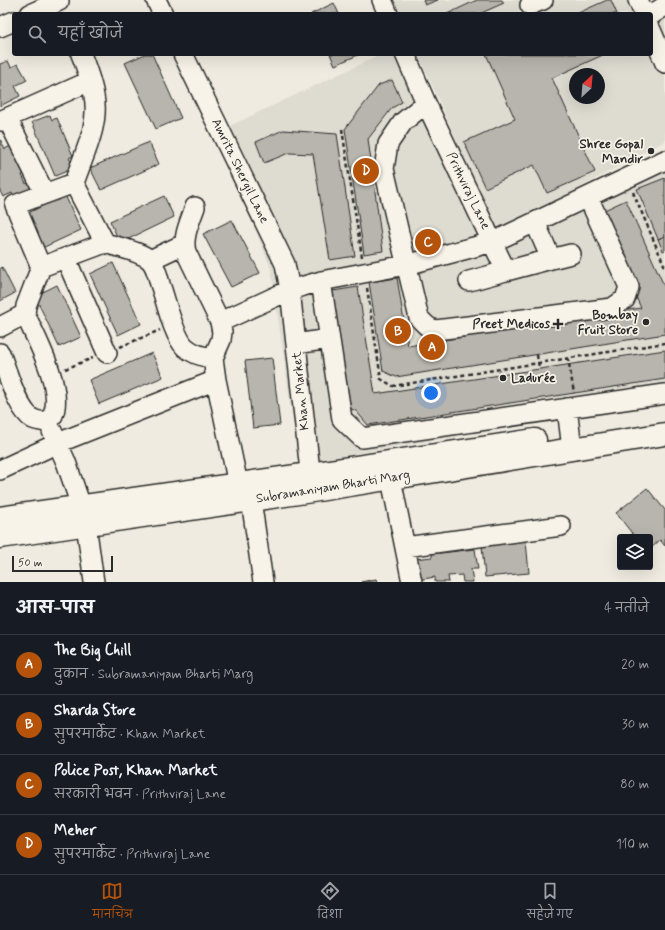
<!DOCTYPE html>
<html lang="hi">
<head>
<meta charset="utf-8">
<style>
  body { margin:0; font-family:Mynerve,"Playpen Sans Deva",sans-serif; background:#242831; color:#f1f3f6 }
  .controls { position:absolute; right:12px; bottom:12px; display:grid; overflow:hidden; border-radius:4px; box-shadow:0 4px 16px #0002 }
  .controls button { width:36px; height:36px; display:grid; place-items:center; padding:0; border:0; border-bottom:1px solid #363941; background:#171b24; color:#f1f3f6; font:20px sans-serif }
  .compass { position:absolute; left:569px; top:68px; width:36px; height:36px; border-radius:50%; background:#171b24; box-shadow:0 4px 16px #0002; rotate:26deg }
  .scale { position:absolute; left:12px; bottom:10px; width:101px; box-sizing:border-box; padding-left:4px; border:2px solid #2b2b2b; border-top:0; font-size:11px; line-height:14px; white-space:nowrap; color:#2b2b2b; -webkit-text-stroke:3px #f7f3e8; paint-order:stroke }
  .you { position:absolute; left:431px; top:393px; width:14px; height:14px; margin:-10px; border:3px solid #fff; border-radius:50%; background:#1a73e8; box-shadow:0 0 0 6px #1a73e833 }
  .badge { display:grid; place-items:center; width:26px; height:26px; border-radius:50%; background:#b45309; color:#fff; font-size:13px; font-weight:700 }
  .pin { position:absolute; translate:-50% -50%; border:2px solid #fff; box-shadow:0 1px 4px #0006 }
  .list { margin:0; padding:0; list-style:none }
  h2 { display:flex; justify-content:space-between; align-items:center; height:52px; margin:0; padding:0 16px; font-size:17px }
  h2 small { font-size:13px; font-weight:400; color:#9ea1a6 }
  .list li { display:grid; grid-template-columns:26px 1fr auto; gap:12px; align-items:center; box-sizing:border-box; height:60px; padding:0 16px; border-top:1px solid #363941 }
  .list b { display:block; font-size:15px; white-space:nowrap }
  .list p { margin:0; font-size:13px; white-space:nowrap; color:#9ea1a6 }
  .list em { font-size:13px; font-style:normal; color:#9ea1a6 }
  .icon { flex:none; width:22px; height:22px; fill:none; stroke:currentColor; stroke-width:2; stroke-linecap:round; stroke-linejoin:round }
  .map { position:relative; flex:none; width:665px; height:582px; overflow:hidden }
  .search { position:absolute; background:#171b24; box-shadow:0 4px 16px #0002; left:12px; right:12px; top:12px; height:44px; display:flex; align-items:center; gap:10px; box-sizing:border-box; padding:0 14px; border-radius:4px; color:#9ea1a6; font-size:15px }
  .sheet { height:292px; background:#171b24 }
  nav { display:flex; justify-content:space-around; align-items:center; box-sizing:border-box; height:56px; border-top:1px solid #363941; background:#171b24; font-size:11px; color:#9ea1a6 }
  nav a { display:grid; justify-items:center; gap:2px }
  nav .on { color:#b45309 }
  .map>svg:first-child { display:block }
</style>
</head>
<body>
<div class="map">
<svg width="665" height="582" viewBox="0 0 665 582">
  <rect width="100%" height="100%" fill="#efebe0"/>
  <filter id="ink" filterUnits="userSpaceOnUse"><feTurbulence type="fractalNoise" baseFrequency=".025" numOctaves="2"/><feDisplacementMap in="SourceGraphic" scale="8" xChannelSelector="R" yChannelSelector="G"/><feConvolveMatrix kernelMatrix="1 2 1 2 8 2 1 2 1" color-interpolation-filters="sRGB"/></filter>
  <g filter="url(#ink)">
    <!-- built -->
    <path fill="#dedbd1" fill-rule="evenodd" d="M394,0H665V141L498,232L418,54H651V14H400ZM575,74H599V98H575Z
      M382,54H401L495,251L665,172V402L299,463L271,269L217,132Z"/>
    <!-- building -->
    <path fill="#b8b5ae" stroke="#2b2b2b" d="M423,0H438L425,5Z
      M477,0H502L504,3L479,14H447Z
      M607,0H611L617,14H576Z
      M334,3L339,14H311Z
      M145,54H152L181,118L156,129L125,63Z
      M330,54H358V55L335,65Z
      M486,54H605L552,78L595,172L547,193L534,165L485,188L464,142L515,119Z
      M8,61L11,67L18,64L27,80L15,86L20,96L0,106V64Z
      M392,80L402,102L392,108L368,139L383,251L364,254L345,129L379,85Z
      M50,115L52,120L57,118L73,156L69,158L74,168L55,176L32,122Z
      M283,130L337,134L355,256L330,260L313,154L289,153L264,163L256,142Z
      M0,139L5,149L12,145L25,173L22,175L26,184L28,183L31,189L13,197L12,193L3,197L0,191Z
      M149,142L159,164L101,190L90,168Z
      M665,178V236L658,239L637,189Z
      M65,195L81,230L40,249L24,215Z
      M164,196L174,217L120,243L110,221Z
      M626,200L665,288V334L396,377L383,371L369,282L397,278L408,346L641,308L598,213Z
      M232,220L260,273L231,287L203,234Z
      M665,236V250L663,251L658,239Z
      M113,263L141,324L118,335L90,274Z
      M2,267L15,293L0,301V269Z
      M57,285L81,337L59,347L35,296Z
      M358,287L375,394L665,350V379L368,425L356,411L345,406L327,292Z
      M152,353L163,377L99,404L89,380Z
      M272,358L280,425L253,428L245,361Z
      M647,488L665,510V546L660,540L650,549V537H635L616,513Z
      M526,541L529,573L485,577L482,546Z
      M475,549L478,569H471L473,582H463L462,575L448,576L449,582H435V577L417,580L415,559L432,557V554Z
      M376,579L377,582H361Z"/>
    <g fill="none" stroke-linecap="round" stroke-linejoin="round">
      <!-- minor casing -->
      <g stroke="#2b2b2b" stroke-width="22">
        <path id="minor" d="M156,0L163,14
          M382,0L388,14
          M638,0L644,14
          M530,5L543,0
          M30,14L59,1
          M651,15L665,6
          M0,27L14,21
          M651,30L665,63
          M183,54L285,264L290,290L312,489
          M405,54L426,103L506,271L551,259L535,222
          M426,103L403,122L388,144L384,169L419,318C424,323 428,329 436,330L612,308L625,299L629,287L588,197
          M7,118L45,194
          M0,121L90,81
          M74,183C83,156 100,125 94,96C92,82 86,67 81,54
          M195,207C190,222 182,237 186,252L220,322L222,332L221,340L213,358L216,380L238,484
          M105,243C117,247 143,252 151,261C156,267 158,276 160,284C166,300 173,335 185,347C193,354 203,357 213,358
          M66,259L107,353
          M551,259L571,254
          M150,260L184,244
          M41,267L105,243L74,183L15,205L41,267L26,306L25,314C36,338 64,389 53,415C52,417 50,420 48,423
          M321,281L342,419L362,438L665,394
          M469,281L506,271
          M220,322L290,290L321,281L406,265L493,242L665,160
          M0,327L25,314
          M296,344L329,339
          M0,353C7,370 17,410 33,419C37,421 44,421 48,423
          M567,408L572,449
          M52,431L66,462L81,506
          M0,470L58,443L216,380
          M391,479L412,582
          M251,500L263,582
          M86,524L94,582
          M405,547L561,526"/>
      </g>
      <!-- major casing -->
      <g stroke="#2b2b2b" stroke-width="25">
        <path id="major" d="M0,518L310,474L535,440
          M0,537L312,491L665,434"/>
      </g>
      <!-- path -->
      <path stroke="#2b2b2b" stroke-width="2.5" stroke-dasharray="4 3" stroke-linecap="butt" d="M342,129L362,257
        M633,192L665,267
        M367,288L381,379L393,386L665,343
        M120,347L160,330
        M537,355L539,368
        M568,358L574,393
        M65,369L93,358"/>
      <!-- minor -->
      <use href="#minor" stroke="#f7f3e8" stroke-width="19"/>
      <!-- major -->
      <use href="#major" stroke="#f7f3e8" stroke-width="22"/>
    </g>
  </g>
  <!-- markers -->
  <g fill="#2b2b2b" stroke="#f7f3e8" stroke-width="1.5">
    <circle cx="651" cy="151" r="4"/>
    <circle cx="646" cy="322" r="4"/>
    <path d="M556 318h4v4h4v4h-4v4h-4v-4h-4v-4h4z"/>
    <circle cx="503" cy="378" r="4"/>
  </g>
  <g text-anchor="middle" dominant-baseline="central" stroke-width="3.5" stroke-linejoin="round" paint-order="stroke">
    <!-- poi labels -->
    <g font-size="13" font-weight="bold" fill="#2b2b2b" stroke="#f7f3e8" text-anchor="end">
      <text x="643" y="144">Shree Gopal<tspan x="643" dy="15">Mandir</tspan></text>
      <text x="638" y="315">Bombay<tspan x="638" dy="15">Fruit Store</tspan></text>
      <text x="550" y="324">Preet Medicos</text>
      <text x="511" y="378" text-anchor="start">Ladurée</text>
    </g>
    <!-- street labels -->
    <g font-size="13" fill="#2b2b2b" stroke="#f7f3e8">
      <text transform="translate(240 171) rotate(64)">Amrita Shergil Lane</text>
      <text transform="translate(468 191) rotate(64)">Prithviraj Lane</text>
      <text transform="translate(301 391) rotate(-96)">Khan Market</text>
      <text transform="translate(333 487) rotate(-9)">Subramaniyam Bharti Marg</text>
    </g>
  </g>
</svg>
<div class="controls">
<button><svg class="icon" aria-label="layers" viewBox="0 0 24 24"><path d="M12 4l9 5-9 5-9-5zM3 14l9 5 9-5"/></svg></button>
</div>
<svg class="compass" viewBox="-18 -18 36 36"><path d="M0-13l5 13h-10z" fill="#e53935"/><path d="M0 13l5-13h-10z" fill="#9ea1a6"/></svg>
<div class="scale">50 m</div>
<div class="you"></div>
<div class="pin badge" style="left:432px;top:347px">A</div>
<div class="pin badge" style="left:398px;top:331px">B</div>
<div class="pin badge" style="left:428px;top:242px">C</div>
<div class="pin badge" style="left:366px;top:171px">D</div>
<div class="search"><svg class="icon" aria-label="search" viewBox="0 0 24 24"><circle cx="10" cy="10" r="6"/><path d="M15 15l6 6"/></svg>यहाँ खोजें</div>
</div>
<section class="sheet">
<h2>आस-पास<small>4 नतीजे</small></h2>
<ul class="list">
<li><span class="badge">A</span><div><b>The Big Chill</b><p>दुकान · Subramaniyam Bharti Marg</p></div><em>20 m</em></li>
<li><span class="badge">B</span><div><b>Sharda Store</b><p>सुपरमार्केट · Khan Market</p></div><em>30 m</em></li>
<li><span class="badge">C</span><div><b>Police Post, Khan Market</b><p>सरकारी भवन · Prithviraj Lane</p></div><em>80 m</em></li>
<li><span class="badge">D</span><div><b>Meher</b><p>सुपरमार्केट · Prithviraj Lane</p></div><em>110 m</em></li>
</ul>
</section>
<nav>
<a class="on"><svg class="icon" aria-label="map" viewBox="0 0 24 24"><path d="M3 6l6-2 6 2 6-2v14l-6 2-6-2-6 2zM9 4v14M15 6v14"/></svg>मानचित्र</a>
<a><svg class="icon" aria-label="directions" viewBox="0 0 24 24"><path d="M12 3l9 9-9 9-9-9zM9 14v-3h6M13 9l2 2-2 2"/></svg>दिशा</a>
<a><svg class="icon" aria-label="saved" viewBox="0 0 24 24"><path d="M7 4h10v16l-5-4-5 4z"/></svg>सहेजे गए</a>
</nav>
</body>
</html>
